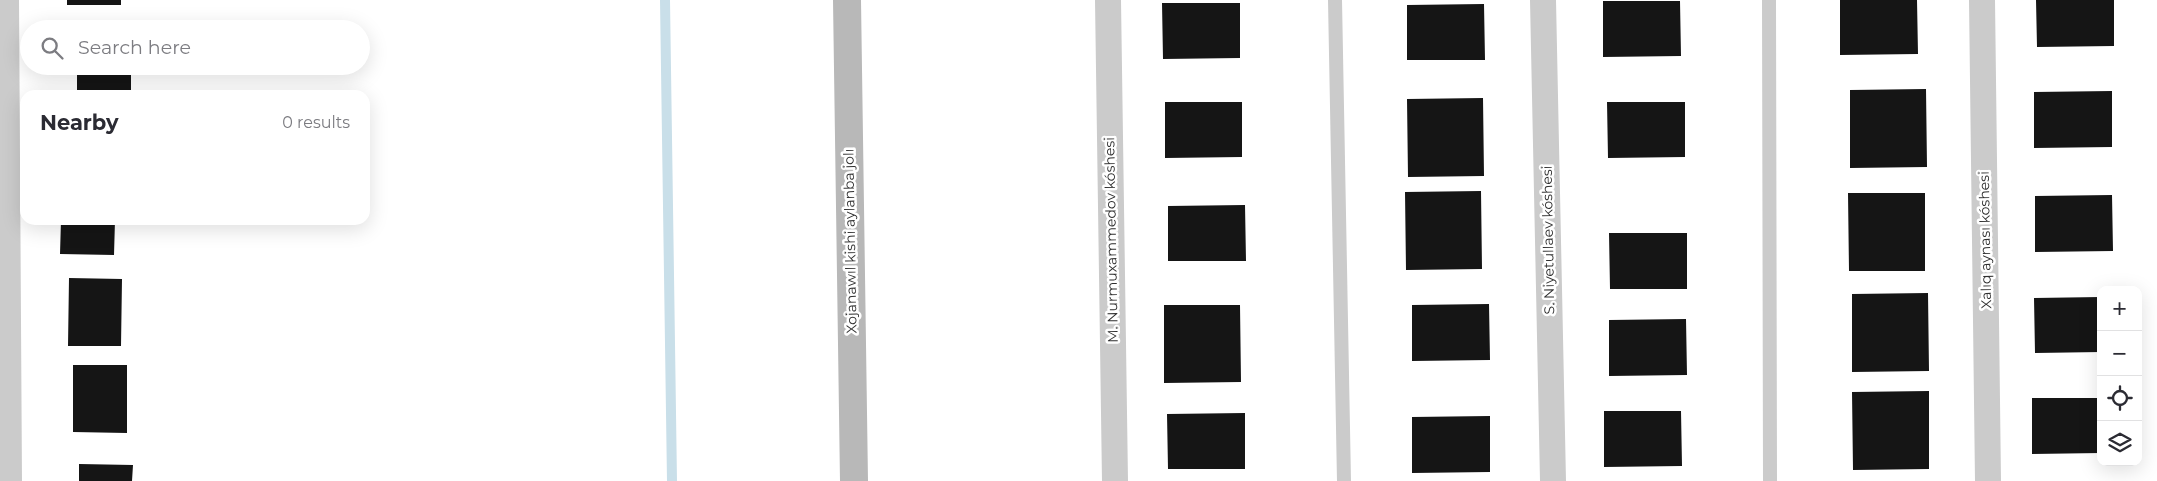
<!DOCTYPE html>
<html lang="en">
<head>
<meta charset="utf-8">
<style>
  body { margin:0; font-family:Montserrat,sans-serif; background:#f7f7f7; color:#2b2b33 }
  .controls { position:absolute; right:15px; bottom:15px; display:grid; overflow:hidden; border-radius:10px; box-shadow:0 5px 20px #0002 }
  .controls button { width:45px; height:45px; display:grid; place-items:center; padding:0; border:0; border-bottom:1px solid #e1e1e2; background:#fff; color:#2b2b33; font:25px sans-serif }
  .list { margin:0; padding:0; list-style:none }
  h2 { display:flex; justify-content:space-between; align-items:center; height:65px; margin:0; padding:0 20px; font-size:21px }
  h2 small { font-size:16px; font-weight:400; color:#7c7c81 }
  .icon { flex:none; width:28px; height:28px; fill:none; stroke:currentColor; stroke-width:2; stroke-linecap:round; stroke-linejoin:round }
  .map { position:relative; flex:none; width:2157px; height:481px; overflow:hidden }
  .search { position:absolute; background:#fff; box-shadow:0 5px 20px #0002; left:20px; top:20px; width:350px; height:55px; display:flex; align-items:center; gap:12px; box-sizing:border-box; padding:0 18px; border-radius:28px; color:#7c7c81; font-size:19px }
  .panel { position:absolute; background:#fff; box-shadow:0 5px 20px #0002; left:20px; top:90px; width:350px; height:135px; border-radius:15px }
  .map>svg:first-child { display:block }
</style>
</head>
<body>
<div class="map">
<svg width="2157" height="481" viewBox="0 0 2157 481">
  <rect width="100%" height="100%" fill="#fff"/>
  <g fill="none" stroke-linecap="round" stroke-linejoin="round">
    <!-- stream -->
    <path stroke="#c9dfe9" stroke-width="10" d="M665,0L672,481"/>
  </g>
  <!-- building -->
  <path fill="#151515" d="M67,0H121V5H67Z
    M1840,0H1917L1918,54L1840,55Z
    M2036,0H2114V46L2037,47Z
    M1603,1H1680L1681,56L1603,57Z
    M1162,3H1240V58L1163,59Z
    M1484,4L1485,60H1407V5Z
    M78,26L132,27V29H78Z
    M77,66H131V95L77,94Z
    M1926,89L1927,167L1850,168V90Z
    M2112,91V147L2034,148V92Z
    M1483,98L1484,176L1408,177L1407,99Z
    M1165,102H1242V157L1165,158Z
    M1607,102H1685V157L1608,158Z
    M1481,191L1482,269L1406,270L1405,192Z
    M1848,193H1925V271H1849Z
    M2112,195L2113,251L2035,252V196Z
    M1245,205L1246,261H1168V206Z
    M61,220H115L114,255L60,254Z
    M1609,233H1687V289H1610Z
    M69,278L122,279L121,346H68Z
    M1928,293L1929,371L1852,372V294Z
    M2101,297V352L2035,353L2034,298Z
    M1489,304L1490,360L1412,361V305Z
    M1164,305H1240L1241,382L1164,383Z
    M1686,319L1687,375L1609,376V320Z
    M73,365H127V433L73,432Z
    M1929,391V469L1853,470L1852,392Z
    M2032,398H2101V453L2032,454Z
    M1604,411H1681L1682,466L1604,467Z
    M1245,413V469H1168L1167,414Z
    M1490,416V472L1412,473V417Z
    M79,464L133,465L132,481H79Z"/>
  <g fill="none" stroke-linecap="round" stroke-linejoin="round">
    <!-- service -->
    <path stroke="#cbcbcb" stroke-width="14" d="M1335,0L1344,481
      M1769,0L1770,481"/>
    <!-- minor -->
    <path stroke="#cbcbcb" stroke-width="26" d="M6,0L9,481
      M1108,0L1115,481
      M1543,0L1553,481
      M1982,0L1988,481"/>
    <!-- secondary -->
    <path stroke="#b8b8b8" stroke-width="28" d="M847,0L854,481"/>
  </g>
  <g text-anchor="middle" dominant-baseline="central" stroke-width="5" stroke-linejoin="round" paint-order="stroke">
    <!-- street labels -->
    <g font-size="14" fill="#2e2e2e" stroke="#fff">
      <text transform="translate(1111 240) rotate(-91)">M. Nurmuxammedov kóshesi</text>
      <text transform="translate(1548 240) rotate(-91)">S. Niyetullaev kóshesi</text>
      <text transform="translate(1985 240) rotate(-91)">Xalıq aynası kóshesi</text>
      <text transform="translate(850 241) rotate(-91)">Xojanawıl kishi aylanba jolı</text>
    </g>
  </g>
</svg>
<div class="controls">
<button>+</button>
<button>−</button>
<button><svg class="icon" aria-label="locate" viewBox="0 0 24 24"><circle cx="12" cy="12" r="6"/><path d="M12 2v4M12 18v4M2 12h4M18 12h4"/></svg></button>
<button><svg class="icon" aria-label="layers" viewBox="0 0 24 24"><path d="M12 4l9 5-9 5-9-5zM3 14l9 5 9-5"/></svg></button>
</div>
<div class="search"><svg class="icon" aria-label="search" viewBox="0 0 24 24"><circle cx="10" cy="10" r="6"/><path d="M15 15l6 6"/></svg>Search here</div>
<section class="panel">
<h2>Nearby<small>0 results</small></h2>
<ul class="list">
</ul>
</section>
</div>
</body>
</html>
